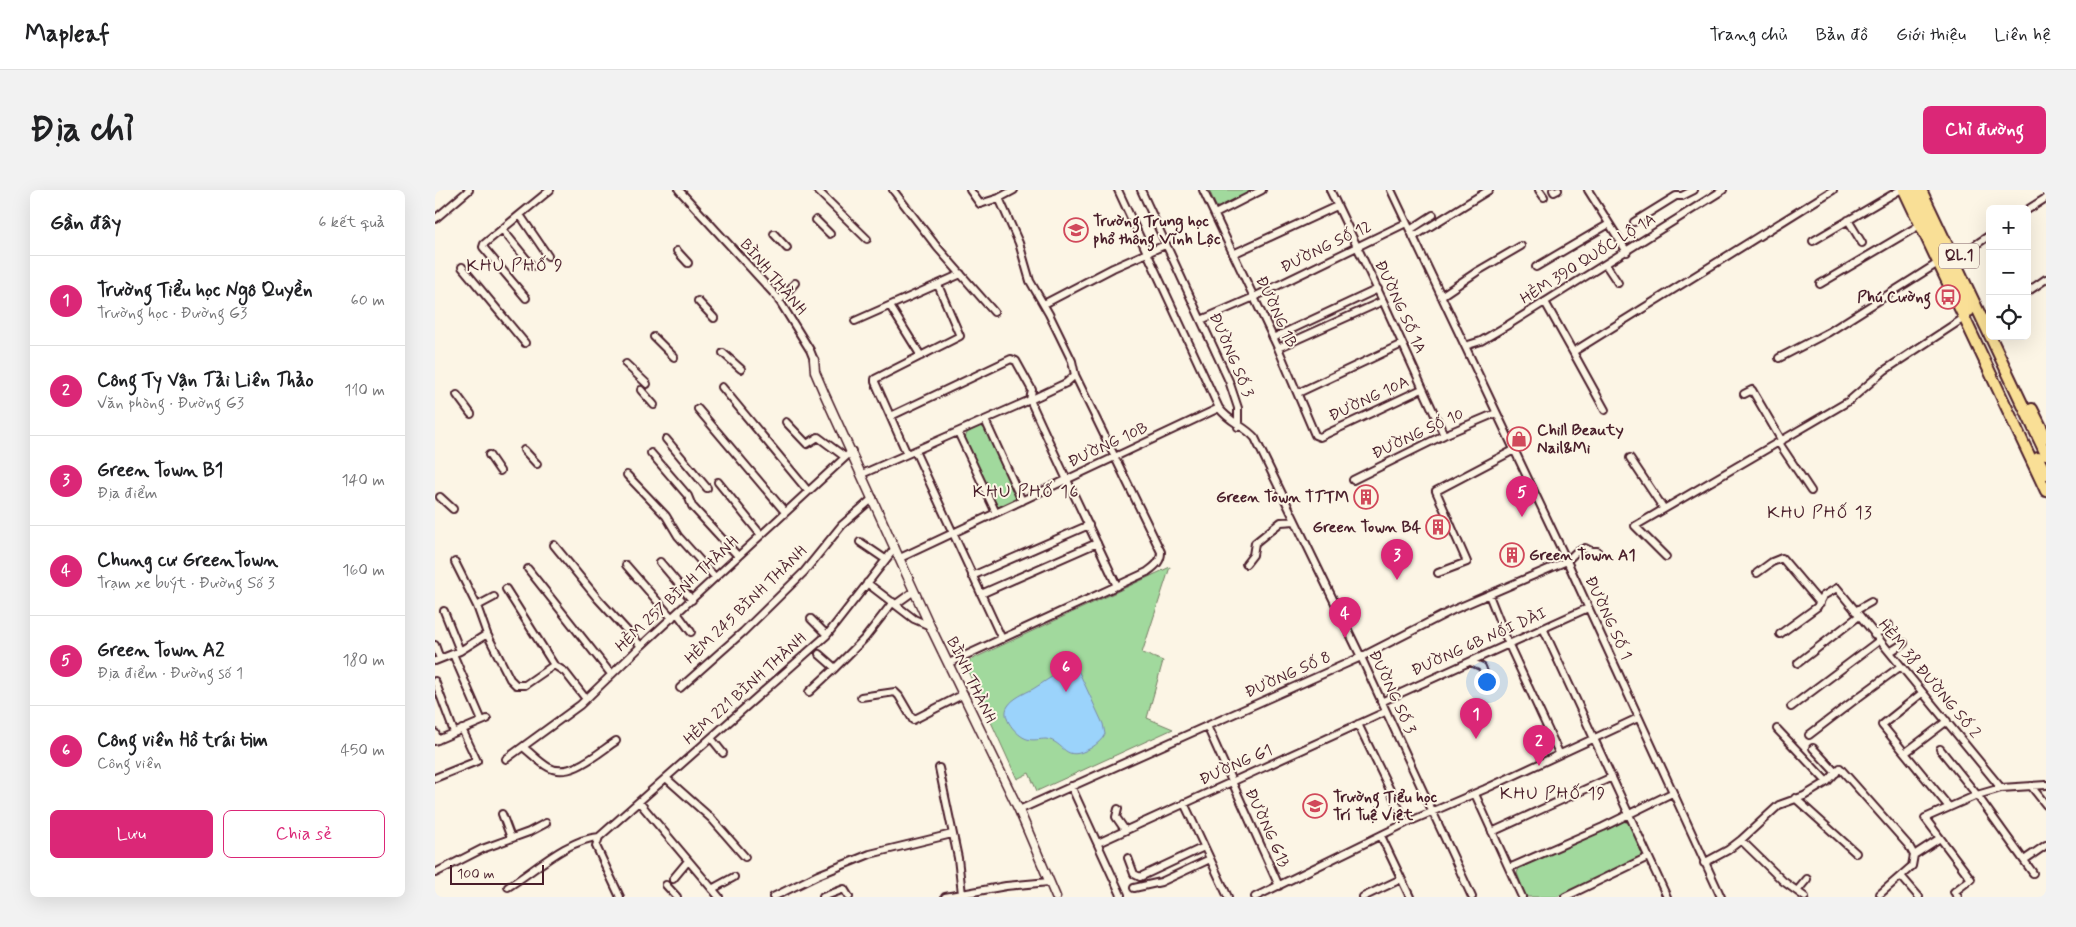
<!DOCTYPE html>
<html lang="vi">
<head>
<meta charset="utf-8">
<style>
  body { margin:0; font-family:Mynerve,sans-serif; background:#f2f2f2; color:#202124 }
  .controls { position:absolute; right:15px; top:15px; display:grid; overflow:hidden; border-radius:8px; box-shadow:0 5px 20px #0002 }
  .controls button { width:45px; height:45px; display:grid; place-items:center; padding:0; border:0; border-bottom:1px solid #e0e0e0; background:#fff; color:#202124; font:25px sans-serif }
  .scale { position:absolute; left:15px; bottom:12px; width:94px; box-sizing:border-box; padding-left:5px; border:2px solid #4a1f2b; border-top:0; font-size:14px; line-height:18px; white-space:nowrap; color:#4a1f2b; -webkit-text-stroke:4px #fcf5e5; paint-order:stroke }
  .you { position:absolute; left:1051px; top:491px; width:18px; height:18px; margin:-12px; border:4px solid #fff; border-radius:50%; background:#1a73e8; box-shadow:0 0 0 8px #1a73e833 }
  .badge { display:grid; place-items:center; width:32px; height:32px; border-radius:50%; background:#db2777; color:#fff; font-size:16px; font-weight:700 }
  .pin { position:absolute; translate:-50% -41px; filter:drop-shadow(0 1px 2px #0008) }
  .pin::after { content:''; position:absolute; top:26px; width:18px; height:15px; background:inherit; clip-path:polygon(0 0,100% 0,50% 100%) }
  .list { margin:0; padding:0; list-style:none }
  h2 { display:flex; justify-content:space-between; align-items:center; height:65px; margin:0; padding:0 20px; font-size:21px }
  h2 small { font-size:16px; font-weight:400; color:#757577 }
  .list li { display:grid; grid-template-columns:32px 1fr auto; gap:15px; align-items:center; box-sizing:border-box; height:90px; padding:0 20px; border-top:1px solid #e0e0e0 }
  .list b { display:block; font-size:19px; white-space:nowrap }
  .list p { margin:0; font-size:16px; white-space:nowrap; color:#757577 }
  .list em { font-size:16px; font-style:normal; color:#757577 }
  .actions { display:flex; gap:10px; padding:15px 20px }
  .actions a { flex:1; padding:11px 0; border:1px solid #db2777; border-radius:8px; text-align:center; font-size:18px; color:#db2777 }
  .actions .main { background:#db2777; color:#fff }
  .icon { flex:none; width:28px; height:28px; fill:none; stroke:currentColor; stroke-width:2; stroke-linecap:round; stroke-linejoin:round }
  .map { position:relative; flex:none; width:1611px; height:707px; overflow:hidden; border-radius:8px }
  header { display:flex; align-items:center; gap:30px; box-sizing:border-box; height:70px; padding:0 25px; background:#fff; border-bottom:1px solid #e0e0e0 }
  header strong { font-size:24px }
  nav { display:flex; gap:28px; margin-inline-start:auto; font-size:18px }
  .intro { display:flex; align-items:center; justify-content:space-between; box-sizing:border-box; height:120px; padding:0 30px }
  h1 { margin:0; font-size:35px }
  .button { padding:12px 22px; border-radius:8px; background:#db2777; color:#fff; font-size:18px; font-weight:700 }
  main { display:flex; gap:30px; padding:0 30px }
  aside { flex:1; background:#fff; border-radius:8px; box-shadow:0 5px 20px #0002 }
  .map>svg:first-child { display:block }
</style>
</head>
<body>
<header>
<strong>Mapleaf</strong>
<nav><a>Trang chủ</a><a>Bản đồ</a><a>Giới thiệu</a><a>Liên hệ</a></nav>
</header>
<div class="intro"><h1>Địa chỉ</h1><a class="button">Chỉ đường</a></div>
<main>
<aside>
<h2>Gần đây<small>6 kết quả</small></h2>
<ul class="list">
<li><span class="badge">1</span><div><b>Trường Tiểu học Ngô Quyền</b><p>Trường học · Đường G3</p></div><em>60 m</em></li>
<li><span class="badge">2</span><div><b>Công Ty Vận Tải Liên Thảo</b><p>Văn phòng · Đường G3</p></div><em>110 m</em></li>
<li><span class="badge">3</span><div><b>Green Town B1</b><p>Địa điểm</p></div><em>140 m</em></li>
<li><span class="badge">4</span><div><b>Chung cư GreenTown</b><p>Trạm xe buýt · Đường Số 3</p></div><em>160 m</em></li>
<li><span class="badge">5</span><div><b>Green Town A2</b><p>Địa điểm · Đường số 1</p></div><em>180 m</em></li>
<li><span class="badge">6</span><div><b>Công viên Hồ trái tim</b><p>Công viên</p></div><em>450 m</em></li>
</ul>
<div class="actions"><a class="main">Lưu</a><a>Chia sẻ</a></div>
</aside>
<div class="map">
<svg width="1611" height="707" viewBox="0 0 1611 707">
  <rect width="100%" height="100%" fill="#fcf5e5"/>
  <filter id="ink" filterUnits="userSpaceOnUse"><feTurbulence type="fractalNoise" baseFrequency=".02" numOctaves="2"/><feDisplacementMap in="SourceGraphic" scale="10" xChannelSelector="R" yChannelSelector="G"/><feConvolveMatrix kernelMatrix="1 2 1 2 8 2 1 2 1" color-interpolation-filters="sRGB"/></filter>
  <g filter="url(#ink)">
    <!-- green -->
    <path fill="#a1d99d" stroke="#767c64" d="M774,0H822L785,18L781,16Z
      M545,236L550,239L581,307V310L565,318L561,316L530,248L532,243Z
      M735,377L707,463L728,471L712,528L738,539L602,601L594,583L582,589L531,477V472Z
      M1186,630L1195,634L1209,664L1206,668L1121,707H1091L1082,683L1084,678Z"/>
    <!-- water -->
    <path fill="#9bd3fb" stroke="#7b8ba8" d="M639,477L643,480L668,534L670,544C667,550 662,554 656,558C628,574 631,552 611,549C605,549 598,551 592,549C582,546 565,527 573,516C578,508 590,503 598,499C611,491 625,480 639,477Z"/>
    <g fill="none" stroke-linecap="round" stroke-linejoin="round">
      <!-- minor casing -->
      <g stroke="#4a1f2b" stroke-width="10">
        <path id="minor" d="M244,0L342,107L375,160L379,170
          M382,0L432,49
          M458,0L502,57L559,122
          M535,0L545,14L564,8L579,0
          M683,0L784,218C795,233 809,235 820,248L926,467L1037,707
          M706,0L794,191L803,218V237
          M768,0L843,158L880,245L885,247L987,199
          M895,0L948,111L1009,245
          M956,0L1132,371L1286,707
          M1104,0L1109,7
          M1118,0L1119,2L1123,0
          M1153,0L1192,62
          M1592,20L1611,8
          M780,24L827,0
          M85,25L113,66
          M0,29L34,0
          M381,30L395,44
          M1413,30L1427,53
          M1199,32L1241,6H1247L1259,0
          M67,39L97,76
          M975,40L998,25
          M339,44L352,58
          M978,47L1054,0
          M1378,51L1465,0
          M242,61L253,73
          M798,64L902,16
          M1524,66L1555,45
          M1171,75L1183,93
          M27,77L90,153
          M1101,77L1174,34
          M1385,94L1485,35
          M1592,102L1611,89
          M1006,106L1043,81L1086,56
          M91,108L48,57L49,54L115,0
          M263,111L279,128
          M344,111L360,93
          M1110,112L1138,162L1398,0
          M609,114L678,78L730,55
          M455,116L486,166
          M766,130L819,107L971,33
          M420,131L526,84
          M219,147L239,167
          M838,148L943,99
          M1030,156L1046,151L1073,135L1288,0
          M843,158L948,111
          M1138,162L1170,220
          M288,163L306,179
          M1344,168L1394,142L1503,73
          M191,174L212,194
          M287,197L373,301
          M206,200L219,215
          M863,203L967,154
          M1309,204L1317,200L1347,251
          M22,205L36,224
          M263,219L350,322
          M456,226L576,169L581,171L597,200L595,210C623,272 653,334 682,396
          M550,230L587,311
          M351,232L372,254L383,247L410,267
          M523,242L561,323
          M231,249L272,298
          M1344,253L1376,301
          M89,260L102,274
          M480,261L567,449
          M216,263L253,306L257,316L303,366
          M472,264L440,192V189L525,146L503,95
          M54,265L65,281
          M1195,268L1229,319
          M427,284L595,210L631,193L640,185L637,171L614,124L595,91L584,53L564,8
          M192,285L231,326L243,346L280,387
          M918,290L1009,245L1061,223
          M283,292L326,345
          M5,307L18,319
          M425,352L450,369
          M119,355L163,409L206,456
          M1231,367L1200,336L1414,211L1450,180L1532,126
          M465,368L784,218
          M20,372L42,416
          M225,372L257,410
          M811,374L818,365L820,353L846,332L860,331
          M191,375L237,428
          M93,379L176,484
          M1003,383L1032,372L1001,301L1079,260
          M1322,383L1337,372L1347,368L1385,413
          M537,386L654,335
          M432,393L479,429L495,436
          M71,399L119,475L130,482L151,509
          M546,404L662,353
          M1054,405L1074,455L1124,563
          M461,414L479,401
          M9,421L25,461
          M1420,421L1436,412
          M242,423L256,442
          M376,429L392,445
          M1108,438L1232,707
          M52,444L75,489L81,495H90L119,475
          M1345,444L1382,417L1388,406L1402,398L1566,598
          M1439,445L1454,435
          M0,455L5,469
          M1455,462L1469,453
          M18,464L47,531
          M384,464L400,478L430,448L458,412
          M0,471L25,461L52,444L42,416L59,407
          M1036,472L1047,477L1053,493
          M514,473L712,382C720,376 726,372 726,362L640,185
          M1363,473L1424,426
          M0,491L19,542
          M245,498L308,442L369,382L407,335L438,308
          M374,502L400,478
          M1487,503L1447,535L1514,617
          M426,507L460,502L464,506L478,530L529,504
          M946,512L1153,418
          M1356,517L1445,450
          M923,534L971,633
          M772,536L844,696
          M1342,539L1392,592
          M0,543L3,550
          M1374,545L1425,506L1466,476
          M276,548L288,563
          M0,551L52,529
          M88,557C96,563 104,572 113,577C135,590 164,562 181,551
          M1378,558L1401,583
          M1505,559L1542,605L1598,683
          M1470,563L1512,531
          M71,569L145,515L206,456L417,261
          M504,578L523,668L527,704
          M0,588L42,571L27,539
          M231,588L277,629L310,667
          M636,596L686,705
          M1596,596L1611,615
          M1040,604L1087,707
          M1360,608L1421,663
          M204,612L284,707
          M749,613L793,707
          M683,619L681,627L690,640
          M584,620L926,467L1018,420L1132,371L1140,363L1150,358L1156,361H1162
          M67,624L76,648
          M1057,642L1177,587
          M946,646L975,707
          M164,647L392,445L460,358
          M164,647L161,656L185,707
          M1306,650L1348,691L1370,707
          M663,653L950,522
          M693,668L699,684L705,687L769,657
          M1592,668L1611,655
          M1269,673L1293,660L1306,650L1344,615L1369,606L1392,592L1405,578L1474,656L1479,665L1505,648
          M1074,678L1168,637L1237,603
          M0,683L47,659L94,642L111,633
          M1466,686L1484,707
          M238,689L253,671
          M231,695L242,707
          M73,697C99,681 133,649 164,647
          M699,698L726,692L775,669
          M277,699L299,687
          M1362,701L1372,689
          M1445,704L1477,676L1479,665
          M338,707L383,685L435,664L517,644
          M388,707L409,699L414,707
          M510,707L571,696L614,692
          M820,707L971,633L1050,599L1203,528
          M928,707L966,689
          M1130,707L1213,667
          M1523,707L1519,702L1536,689L1490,628L1542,605L1566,598L1611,595"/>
      </g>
      <!-- tertiary casing -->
      <g stroke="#4a1f2b" stroke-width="11">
        <path id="tertiary" d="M379,170L380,182L389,203L495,436L584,620L621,707"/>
      </g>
      <!-- trunk casing -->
      <g stroke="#4a1f2b" stroke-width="14">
        <path id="trunk" d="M1469,0L1611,301
          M1477,0L1534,121
          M1486,0L1611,264
          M1597,219L1611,247
          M1603,268L1611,284"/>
      </g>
      <!-- minor -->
      <use href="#minor" stroke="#fcf5e5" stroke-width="6"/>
      <!-- tertiary -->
      <use href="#tertiary" stroke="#fcf5e5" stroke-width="8"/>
      <!-- trunk -->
      <use href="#trunk" stroke="#f9df96" stroke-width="10"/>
    </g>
  </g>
  <!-- icons -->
  <defs>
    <g id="school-ring" transform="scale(1.25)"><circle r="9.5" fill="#fcf5e5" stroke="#d1495b" stroke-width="1.5"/><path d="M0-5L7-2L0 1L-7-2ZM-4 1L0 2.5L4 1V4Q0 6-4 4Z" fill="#d1495b"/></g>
    <g id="bus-ring" transform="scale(1.25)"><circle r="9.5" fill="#fcf5e5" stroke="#d1495b" stroke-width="1.5"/><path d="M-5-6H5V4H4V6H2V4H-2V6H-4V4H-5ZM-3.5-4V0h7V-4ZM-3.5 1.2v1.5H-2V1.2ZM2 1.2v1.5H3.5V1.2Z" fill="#d1495b"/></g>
    <g id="shop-ring" transform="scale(1.25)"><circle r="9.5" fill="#fcf5e5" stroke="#d1495b" stroke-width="1.5"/><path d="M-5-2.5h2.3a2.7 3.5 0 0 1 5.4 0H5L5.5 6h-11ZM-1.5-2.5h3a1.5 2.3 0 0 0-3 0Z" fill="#d1495b"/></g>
    <g id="building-ring" transform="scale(1.25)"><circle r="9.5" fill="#fcf5e5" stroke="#d1495b" stroke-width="1.5"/><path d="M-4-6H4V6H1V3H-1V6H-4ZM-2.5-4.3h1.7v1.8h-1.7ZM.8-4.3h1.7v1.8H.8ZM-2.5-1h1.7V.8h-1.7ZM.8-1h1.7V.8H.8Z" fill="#d1495b"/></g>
  </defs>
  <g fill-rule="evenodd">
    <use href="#school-ring" x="641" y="40"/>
    <use href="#bus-ring" x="1513" y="107"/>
    <use href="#shop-ring" x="1084" y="249"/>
    <use href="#building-ring" x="931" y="307"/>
    <use href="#building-ring" x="1003" y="337"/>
    <use href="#building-ring" x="1077" y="365"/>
    <use href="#school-ring" x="880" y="616"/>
  </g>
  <g text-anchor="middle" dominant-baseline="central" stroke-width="4" stroke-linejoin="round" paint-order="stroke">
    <!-- shield labels -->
    <rect fill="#fcf5e5" stroke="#7f5f63" stroke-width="1" x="1504" y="53.5" width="40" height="25" rx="4"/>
    <g font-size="15" font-weight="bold" fill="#4a1f2b">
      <text x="1524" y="66">QL.1</text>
    </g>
    <!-- poi labels -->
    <g font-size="16" font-weight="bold" fill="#4a1f2b" stroke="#fcf5e5" text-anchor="start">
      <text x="658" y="31">Trường Trung học<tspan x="658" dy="18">phổ thông Vĩnh Lộc</tspan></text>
      <text x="1496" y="107" text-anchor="end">Phú Cường</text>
      <text x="1102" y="240">Chill Beauty<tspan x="1102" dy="18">Nail&amp;Mi</tspan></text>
      <text x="914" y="307" text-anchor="end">Green Town TTTM</text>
      <text x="986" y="337" text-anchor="end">Green Town B4</text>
      <text x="1094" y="365">Green Town A1</text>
      <text x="898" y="607">Trường Tiểu học<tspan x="898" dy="18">Trí Tuệ Việt</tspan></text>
    </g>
    <!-- street labels -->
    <g font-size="16" fill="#4a1f2b" stroke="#fcf5e5">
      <text transform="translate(891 57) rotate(-26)">ĐƯỜNG SỐ 12</text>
      <text transform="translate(1153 69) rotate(-32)">HẺM 390 QUỐC LỘ 1A</text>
      <text transform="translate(338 87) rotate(50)">BÌNH THÀNH</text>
      <text transform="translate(965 117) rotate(65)">ĐƯỜNG SỐ 1A</text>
      <text transform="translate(841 122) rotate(65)">ĐƯỜNG 1B</text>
      <text transform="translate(796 165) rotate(67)">ĐƯỜNG SỐ 3</text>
      <text transform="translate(934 209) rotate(-25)">ĐƯỜNG 10A</text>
      <text transform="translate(983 244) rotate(-25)">ĐƯỜNG SỐ 10</text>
      <text transform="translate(673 255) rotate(-25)">ĐƯỜNG 10B</text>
      <text transform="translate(242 404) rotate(-43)">HẺM 257 BÌNH THÀNH</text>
      <text transform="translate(311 415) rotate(-44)">HẺM 245 BÌNH THÀNH</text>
      <text transform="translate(1173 428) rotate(65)">ĐƯỜNG SỐ 1</text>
      <text transform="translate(1044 452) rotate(-24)">ĐƯỜNG 6B NỐI DÀI</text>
      <text transform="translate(853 485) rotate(-24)">ĐƯỜNG SỐ 8</text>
      <text transform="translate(1494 489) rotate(50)">HẺM 38 ĐƯỜNG SỐ 2</text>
      <text transform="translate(536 490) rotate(64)">BÌNH THÀNH</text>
      <text transform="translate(310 499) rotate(-42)">HẺM 221 BÌNH THÀNH</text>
      <text transform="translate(957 502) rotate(65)">ĐƯỜNG SỐ 3</text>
      <text transform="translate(801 575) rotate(-24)">ĐƯỜNG G1</text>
      <text transform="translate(832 638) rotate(65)">ĐƯỜNG G13</text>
    </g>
    <!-- neighbourhood labels -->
    <g font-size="18" letter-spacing="1" fill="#4a1f2b" stroke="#fcf5e5">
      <text x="80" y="76">KHU PHỐ 9</text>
      <text x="591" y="302">KHU PHỐ 16</text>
      <text x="1385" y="323">KHU PHỐ 13</text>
      <text x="1118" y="604">KHU PHỐ 19</text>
    </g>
  </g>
</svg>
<div class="controls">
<button>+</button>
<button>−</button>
<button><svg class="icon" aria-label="locate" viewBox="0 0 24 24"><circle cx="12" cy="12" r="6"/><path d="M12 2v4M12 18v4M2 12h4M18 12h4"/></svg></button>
</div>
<div class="scale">100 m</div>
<div class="you"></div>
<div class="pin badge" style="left:1041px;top:549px">1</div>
<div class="pin badge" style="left:1104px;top:576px">2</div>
<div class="pin badge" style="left:962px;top:390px">3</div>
<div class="pin badge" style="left:910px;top:448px">4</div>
<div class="pin badge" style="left:1087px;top:327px">5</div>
<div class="pin badge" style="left:631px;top:502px">6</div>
</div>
</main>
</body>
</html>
